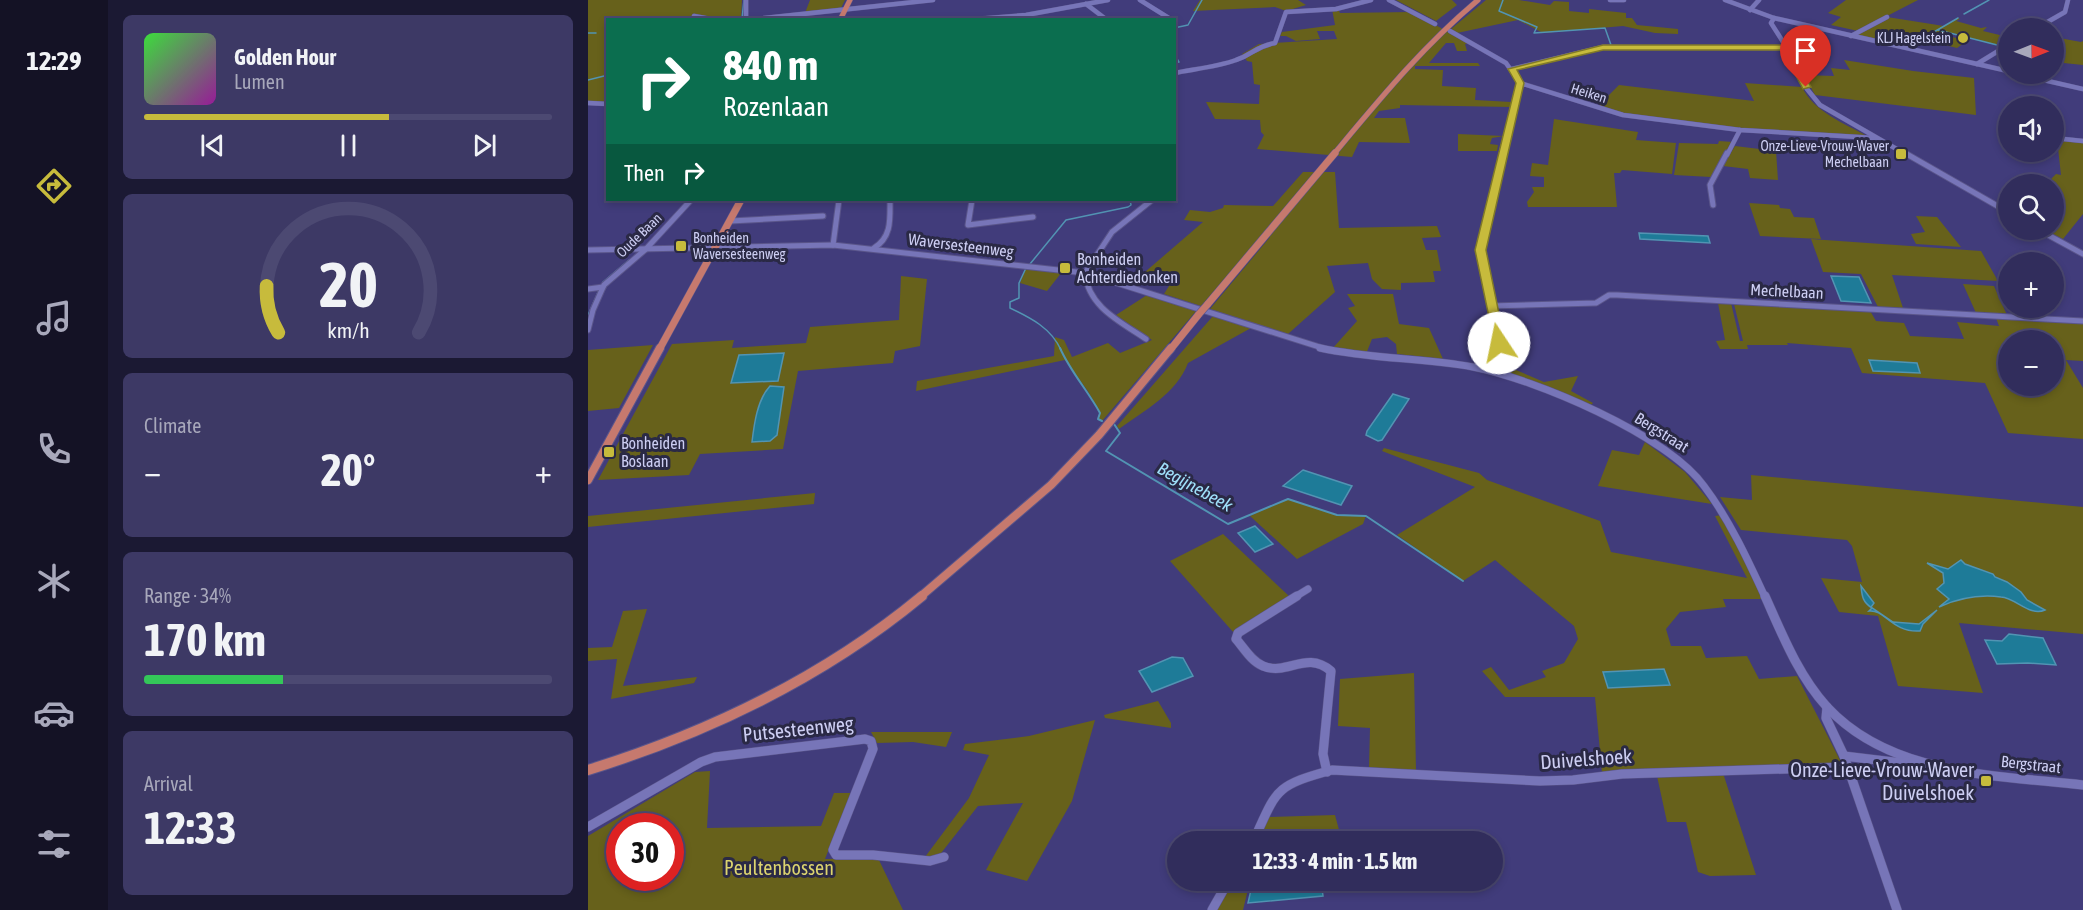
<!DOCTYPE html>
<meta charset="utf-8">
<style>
:root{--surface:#312d5c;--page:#3d3965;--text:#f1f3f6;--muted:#a8a8bb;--line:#4c4972;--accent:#c7bb3c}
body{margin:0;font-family:"Asap Condensed",sans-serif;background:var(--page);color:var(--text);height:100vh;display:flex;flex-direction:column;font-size:22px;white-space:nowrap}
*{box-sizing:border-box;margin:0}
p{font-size:20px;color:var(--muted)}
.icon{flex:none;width:33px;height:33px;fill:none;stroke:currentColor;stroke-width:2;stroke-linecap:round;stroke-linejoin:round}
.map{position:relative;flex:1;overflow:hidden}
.sheet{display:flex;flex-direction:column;gap:15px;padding:15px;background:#1b1933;width:480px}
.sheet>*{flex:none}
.top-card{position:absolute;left:18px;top:18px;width:570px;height:183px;border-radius:0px;box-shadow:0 3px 9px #0003,0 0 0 2px var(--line);background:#0b6e4f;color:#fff;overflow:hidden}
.needle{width:39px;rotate:89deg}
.buttons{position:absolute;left:1410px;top:18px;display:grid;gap:12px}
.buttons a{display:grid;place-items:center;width:66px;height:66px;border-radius:50%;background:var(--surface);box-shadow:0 3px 9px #0003,0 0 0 2px var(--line);font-size:30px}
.speed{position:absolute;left:18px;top:813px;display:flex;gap:12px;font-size:30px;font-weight:700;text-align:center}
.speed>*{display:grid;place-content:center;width:78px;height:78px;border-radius:50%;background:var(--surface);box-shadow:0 3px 9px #0003,0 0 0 2px var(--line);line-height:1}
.speed .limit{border:9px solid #d22;background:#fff;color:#111}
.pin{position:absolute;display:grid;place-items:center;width:51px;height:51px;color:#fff;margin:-62px -26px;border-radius:50% 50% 50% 0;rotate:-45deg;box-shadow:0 0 6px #0007}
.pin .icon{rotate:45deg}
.me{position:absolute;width:66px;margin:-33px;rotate:349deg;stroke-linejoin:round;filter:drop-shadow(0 0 4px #0008)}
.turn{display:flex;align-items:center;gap:21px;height:126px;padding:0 18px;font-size:27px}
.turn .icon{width:78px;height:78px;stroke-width:2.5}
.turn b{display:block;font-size:42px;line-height:51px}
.then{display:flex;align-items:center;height:57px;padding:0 18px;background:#0003;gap:12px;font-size:22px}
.big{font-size:45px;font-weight:700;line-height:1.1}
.sheet .widget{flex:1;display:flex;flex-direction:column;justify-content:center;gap:9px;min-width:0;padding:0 21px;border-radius:9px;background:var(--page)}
.sheet .dial{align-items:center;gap:0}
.dial svg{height:156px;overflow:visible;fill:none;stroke:var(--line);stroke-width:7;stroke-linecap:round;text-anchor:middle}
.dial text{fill:var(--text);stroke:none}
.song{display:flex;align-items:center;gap:18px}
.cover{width:72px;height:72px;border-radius:9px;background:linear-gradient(135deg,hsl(120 70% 55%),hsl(300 70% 35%))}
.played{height:6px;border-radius:3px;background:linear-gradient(90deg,var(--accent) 60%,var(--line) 60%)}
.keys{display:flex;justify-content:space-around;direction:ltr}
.heat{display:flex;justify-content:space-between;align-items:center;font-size:33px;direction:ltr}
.charge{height:9px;border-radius:4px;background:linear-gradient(90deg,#34c759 34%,var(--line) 0)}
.trip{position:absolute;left:579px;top:831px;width:336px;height:60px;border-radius:30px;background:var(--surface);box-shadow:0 3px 9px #0003,0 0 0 2px var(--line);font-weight:700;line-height:60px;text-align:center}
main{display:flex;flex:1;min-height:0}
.tabs{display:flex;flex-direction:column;width:108px;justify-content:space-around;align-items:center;background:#141225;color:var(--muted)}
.tabs .icon{width:42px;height:42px}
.tabs .on{color:var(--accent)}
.tabs b{font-size:27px;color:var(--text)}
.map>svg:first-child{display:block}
</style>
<main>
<nav class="tabs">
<b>12:29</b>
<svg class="icon on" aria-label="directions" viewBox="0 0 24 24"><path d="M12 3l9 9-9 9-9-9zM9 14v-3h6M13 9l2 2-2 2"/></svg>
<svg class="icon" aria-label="music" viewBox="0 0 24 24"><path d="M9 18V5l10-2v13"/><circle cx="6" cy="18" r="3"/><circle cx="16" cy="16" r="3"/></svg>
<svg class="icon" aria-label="phone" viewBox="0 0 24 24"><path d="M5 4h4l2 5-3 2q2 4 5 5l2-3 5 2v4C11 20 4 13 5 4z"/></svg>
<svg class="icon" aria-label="climate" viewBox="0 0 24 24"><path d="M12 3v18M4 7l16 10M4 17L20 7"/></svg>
<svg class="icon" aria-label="car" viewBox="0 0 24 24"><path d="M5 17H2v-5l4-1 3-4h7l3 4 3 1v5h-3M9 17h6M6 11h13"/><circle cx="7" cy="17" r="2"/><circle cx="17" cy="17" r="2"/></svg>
<svg class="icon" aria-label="filters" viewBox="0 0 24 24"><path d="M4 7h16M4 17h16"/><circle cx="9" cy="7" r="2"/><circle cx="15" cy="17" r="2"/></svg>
</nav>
<section class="sheet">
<div class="widget">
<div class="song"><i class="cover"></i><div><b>Golden Hour</b><p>Lumen</p></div></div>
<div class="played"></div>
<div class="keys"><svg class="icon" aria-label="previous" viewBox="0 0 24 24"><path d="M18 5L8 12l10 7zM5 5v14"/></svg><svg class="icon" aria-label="pause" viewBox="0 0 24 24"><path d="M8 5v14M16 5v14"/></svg><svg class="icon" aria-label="next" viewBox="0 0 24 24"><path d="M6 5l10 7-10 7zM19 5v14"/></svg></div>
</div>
<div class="widget dial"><svg viewBox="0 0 100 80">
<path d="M14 69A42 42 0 1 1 86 69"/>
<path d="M14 69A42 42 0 0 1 8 45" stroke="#c7bb3c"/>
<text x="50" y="56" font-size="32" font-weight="700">20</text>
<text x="50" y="72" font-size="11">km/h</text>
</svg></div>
<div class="widget"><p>Climate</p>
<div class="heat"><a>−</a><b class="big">20°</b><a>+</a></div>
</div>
<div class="widget"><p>Range · 34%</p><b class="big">170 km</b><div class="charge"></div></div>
<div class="widget"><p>Arrival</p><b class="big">12:33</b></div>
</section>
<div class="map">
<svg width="1495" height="910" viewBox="0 0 1495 910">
<rect width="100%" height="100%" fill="#413c7b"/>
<g fill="#67611b" fill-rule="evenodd">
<polygon points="0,0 154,0 153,19 20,20 19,103 0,101"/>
<polygon points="222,0 257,0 252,10 217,13"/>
<polygon points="612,0 710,0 718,5 698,11 687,7 605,11"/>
<polygon points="808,0 864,0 869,5 848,21"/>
<polygon points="898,0 931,0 962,5 966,1 981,2 981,11 1001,13 1001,9 1038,13 1038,18 1044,18 1049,25 1090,29 1090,34 1067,33 1035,26 955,33 930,20 869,33 863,29"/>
<polygon points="1258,0 1330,0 1270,31 1243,25 1253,17 1240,13"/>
<polygon points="744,9 750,9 752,13 823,12 881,43 877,44 879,51 869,51 866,43 858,43 841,63 890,63 892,66 827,66 827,69 855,70 854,86 888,88 887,100 923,102 923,107 812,105 812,108 791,111 786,118 817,118 822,143 771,142 764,157 669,149 676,135 673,132 672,120 627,119 618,102 671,104 672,85 666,84 664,62 659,61 654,54 671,44 749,39 746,31 729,31 732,39 708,41 698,36 692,36 694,32 747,25"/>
<polygon points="1299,17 1356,26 1370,18 1372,19 1368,21 1393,28 1399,27 1395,31 1420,37 1420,44 1417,47 1364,33 1361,36 1379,41 1369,48 1304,32 1292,41 1267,35"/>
<polygon points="1466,37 1493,42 1495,41 1495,65 1466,62"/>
<polygon points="1256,60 1325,71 1386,78 1388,115 1227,95 1216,75 1246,76 1243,68 1262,70"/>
<path d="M1157 83 1214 87C1226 112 1256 123 1279 136 1188 131 1097 130 1009 107L1031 85 1166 101Z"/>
<polygon points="966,119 1050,132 1048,140 1088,143 1084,174 1034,170 1032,173 1026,173 1029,207 940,207 939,202 946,192 944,187 956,187 956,177 942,176 944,163 960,165"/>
<polygon points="870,134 916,136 904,138 902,144 910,145 909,151 870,151"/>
<polygon points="1469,139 1495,141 1495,214 1475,239 1457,230 1466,230 1466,184 1458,184 1468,174 1473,175"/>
<polygon points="1131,141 1145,142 1123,177 1086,175 1091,143 1130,144"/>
<polygon points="1147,146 1188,151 1190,180 1162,178 1160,169 1135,166"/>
<polygon points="715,172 747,172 751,228 849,226 853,237 834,238 838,250 849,250 853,271 845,271 847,282 813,283 813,290 794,289 784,279 780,263 739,266 747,292 700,334 622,309 682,237 674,235 613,306 576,294 586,278 557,272 615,222 596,220 602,210 622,212 635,208 636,205 685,206"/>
<polygon points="1161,203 1191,205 1192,208 1202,209 1206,217 1226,218 1233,239 1172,236"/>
<polygon points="1328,216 1349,217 1373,247 1328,244 1323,234 1337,232"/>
<polygon points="1223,239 1393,251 1410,281 1304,275 1315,308 1290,307 1273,274 1235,272"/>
<polygon points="438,268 474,272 459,291 432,283"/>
<polygon points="313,276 339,279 332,346 307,351 305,363 210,371 195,449 112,454 101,475 10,480 84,344 146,340 144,348 218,343 222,327 311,320"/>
<polygon points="1375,284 1406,286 1419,315 1388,313"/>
<polygon points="759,294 805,294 811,324 841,328 855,359 809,354 808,344 799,337 784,339 778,354 744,349 769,321 760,308 767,306"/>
<polygon points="559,295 609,310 514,421 510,419 512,412 499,390 477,360 328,391 329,381 466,356 467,337 476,340 484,357 520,343 532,353 564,340 528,315"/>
<path d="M1130 303H1143L1152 341H1155L1146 304 1281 309 1288 321 1316 323 1322 336 1376 339 1369 322 1411 326 1408 318 1495 323V361L1478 360 1495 388V439L1420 433 1397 383 1274 373 1263 348 1199 343 1200 345H1159L1160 349H1132L1128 341 1137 340ZM1420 340H1466V386H1420Z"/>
<path d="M625 316 663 328 600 363C588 394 557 410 531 429L529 426Z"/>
<polygon points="65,345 31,408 0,411 0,350"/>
<polygon points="928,370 956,382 990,376 983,391 1005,403 1002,406 922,373"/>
<polygon points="1057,442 1097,472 1124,504 1010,486 1024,450 1051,455"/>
<polygon points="796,448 891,473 899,480 1012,521 1023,552 1159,578 1127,516 1135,515 1177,599 1135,599 1138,607 1092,612 1078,629 1083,646 1113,646 1118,658 1159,656 1171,679 1209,676 1253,762 1250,765 1014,773 1007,697 917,697 894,671 903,667 921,690 958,677 954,671 976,663 990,639 986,626 907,560 875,581 809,535 887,487 794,451"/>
<polygon points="1163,475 1495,507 1495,634 1371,623 1395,693 1310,686 1290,616 1251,612 1233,578 1274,582 1264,546 1259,540 1153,530 1132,497 1164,500"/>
<polygon points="227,493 226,504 0,527 0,516"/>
<polygon points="700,499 749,515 778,516 775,524 709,559 662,516"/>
<polygon points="635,534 702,597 646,633 582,561"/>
<polygon points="59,609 35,686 109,677 106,683 23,699 29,659 0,661 0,648 24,647 35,611"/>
<polygon points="826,673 828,770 781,769 782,728 750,726 752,679"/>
<polygon points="570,701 583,723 583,728 517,718 516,715"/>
<polygon points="507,720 484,801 439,881 398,870 435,803 390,806 350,857 337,857 381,798 401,755 375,750 377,744 441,736"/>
<polygon points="283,732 364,732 358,747 325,742 289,743"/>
<path d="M122 771 119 828 233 826 246 793H263L237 859 290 858 315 910H0V836L107 772ZM32 826H82V878H32Z"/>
<polygon points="1135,773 1168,875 1122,876 1110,872 1098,822 1079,822 1069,776"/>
<polygon points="747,815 754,841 669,842 681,817"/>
<polygon points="646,881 662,881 655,910 629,910"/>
</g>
<g fill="#1e7b98" stroke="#5294b3" stroke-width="1.5">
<polygon points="1051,233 1120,236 1122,243 1052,239"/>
<polygon points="1243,276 1271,277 1283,303 1253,301"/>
<polygon points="196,353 190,381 143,383 151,355"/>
<polygon points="1281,360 1329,363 1332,373 1285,371"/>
<path d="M182 386 196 387 189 435 182 441 164 442C166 425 169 400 182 386Z"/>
<polygon points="805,394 821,399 794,440 790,441 778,435 779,431"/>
<polygon points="715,470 764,486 753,505 695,486"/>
<polygon points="667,526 685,544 667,552 650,533"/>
<path d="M1373 560 1377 564 1405 574 1407 577 1419 582 1433 592 1439 600 1457 610C1442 617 1428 598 1413 597 1390 594 1371 598 1351 607L1361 599 1349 589 1356 583 1355 573 1339 563 1360 569Z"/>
<path d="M1273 586 1286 603 1283 607 1305 622 1331 624 1349 610 1335 624 1332 631C1304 633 1297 609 1281 611L1284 608C1274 602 1274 595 1273 586Z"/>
<polygon points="1421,634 1455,638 1468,665 1440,663 1409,664 1397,640 1414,641"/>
<polygon points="584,657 595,658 605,676 564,692 551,671"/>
<polygon points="1076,669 1082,685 1020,688 1015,672"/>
<polygon points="665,881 733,881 735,896 660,903"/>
</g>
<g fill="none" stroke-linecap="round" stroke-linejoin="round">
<g stroke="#5294b3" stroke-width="1.5">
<polyline points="915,0 911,11 949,27 946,33 1017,28 1023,45"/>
<polyline points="1376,14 1401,0"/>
<polyline points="154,19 156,0"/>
<polyline points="586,28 600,25 614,0"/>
<polyline points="1350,30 1417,47"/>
<polyline points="0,33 8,33"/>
<polyline points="1320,47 1370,18"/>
<polyline points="586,53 591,62 586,63"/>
<polyline points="0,80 20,75"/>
<polyline points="442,264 478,220 540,207 543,205 542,200"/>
<path d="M438 268 431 283V298L422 302V308C443 318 463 328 473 350"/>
<polyline points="15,282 41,260"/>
<polyline points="0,315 11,290"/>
</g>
<g stroke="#5294b3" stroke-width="2">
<path d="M472 348C482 371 500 391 512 413L510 419 514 421"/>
<polyline points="526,424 532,433 518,451 640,524 700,499 749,515 778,516 875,581"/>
</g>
<defs>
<g id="minor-far3">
<polyline points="158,0 158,20"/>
<polyline points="552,0 584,20"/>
<polyline points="801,0 847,24"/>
<polyline points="1022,0 1036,0"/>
<polyline points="1137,0 1186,18 1420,71"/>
<polyline points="498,4 519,20"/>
<polyline points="1162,10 1171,0"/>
<polyline points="106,16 128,20"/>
<polyline points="1186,18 1183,23 1197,45"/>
<polyline points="159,20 345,0"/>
<polyline points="375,20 438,15 520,0"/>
<polyline points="1449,28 1477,12 1480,0"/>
<polyline points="862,31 918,63 932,83 1035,115 1152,130 1287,138"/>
<polyline points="1263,36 1299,17"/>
<polyline points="1195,42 1219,89 1232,105 1319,155"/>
<polyline points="1389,64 1420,45"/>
<polyline points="924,69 1015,47 1199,48"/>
<path d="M586 73C606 69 629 67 648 60 666 54 666 47 687 43L698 12 748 9 783 0"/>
<polyline points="1429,74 1495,89"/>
<polyline points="0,103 20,104"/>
<polyline points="1466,138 1495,141"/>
<polyline points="915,155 932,83"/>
<polyline points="1139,155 1152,130"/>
</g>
<g id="minor-far2">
<polyline points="1317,153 1420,212"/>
<polyline points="384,200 380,225 445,217"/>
<polyline points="1125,205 1122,185 1139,153"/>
<polyline points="142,221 235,216"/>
<polyline points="1451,230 1495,254"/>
<polyline points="245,245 251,200"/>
<path d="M286 248C304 237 302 219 302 200"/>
<polyline points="0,250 245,245 497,273 741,350"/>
<polyline points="497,273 524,232 564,200"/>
<path d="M497 273C500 307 533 322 558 339"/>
<polyline points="0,289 15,287"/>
<polyline points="904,306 1008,303 1021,295 1029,295 1495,321"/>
<polyline points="0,330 5,310 16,285 58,249 103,200"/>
<polyline points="913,350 893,250 916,153"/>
</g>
<g id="minor-far1">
<path d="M732 348C782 359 835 358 885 367 947 379 1079 435 1116 486 1141 519 1160 560 1177 597"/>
<polyline points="910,372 915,361 912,348"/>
<polyline points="707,597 720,589"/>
</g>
<g id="minor">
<path d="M709 596 650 633 648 639C656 648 663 661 675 666 700 676 718 650 743 671L735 754 739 772"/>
<path d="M1177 596C1194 634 1210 675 1239 707 1303 776 1408 775 1495 785"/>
<polyline points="1239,707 1238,718 1256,756 1309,910"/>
<polyline points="1256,756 1314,763 1327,761"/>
<polyline points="0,827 113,762 127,757 277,739 283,741 285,749 245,850 248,855 285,855 342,861 356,857"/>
<path d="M665 842C689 790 685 786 744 770L952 781 985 780 1034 774 1259 767"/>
<polyline points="624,910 641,880"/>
</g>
<g id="major-far3">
<polyline points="252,20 262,0"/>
<path d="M745 155C791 100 835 46 890 0"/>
</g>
<g id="major-far2">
<polyline points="619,305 747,153"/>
<polyline points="71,350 153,200"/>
<polyline points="582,350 611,314"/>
</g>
<g id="major-far1">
<polyline points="0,480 72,348"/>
<polyline points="332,597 463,485 511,435 583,348"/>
</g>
<path id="major" d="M0 770C122 732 235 678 334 596"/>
</defs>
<use href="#minor-far3" stroke="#5a558a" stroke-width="5"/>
<use href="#minor-far2" stroke="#5a558a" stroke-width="7"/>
<use href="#minor-far1" stroke="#5a558a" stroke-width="8"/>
<use href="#minor" stroke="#5a558a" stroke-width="10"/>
<use href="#major-far3" stroke="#5a558a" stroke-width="6"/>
<use href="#major-far2" stroke="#5a558a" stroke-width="8"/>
<use href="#major-far1" stroke="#5a558a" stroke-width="10"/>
<use href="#major" stroke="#5a558a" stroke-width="12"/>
<use href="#minor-far3" stroke="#7775b8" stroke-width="4.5"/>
<use href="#minor-far2" stroke="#7775b8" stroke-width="5"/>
<use href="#minor-far1" stroke="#7775b8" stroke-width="7"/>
<use href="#minor" stroke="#7775b8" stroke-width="9"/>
<use href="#major-far3" stroke="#c6796e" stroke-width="5"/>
<use href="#major-far2" stroke="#c6796e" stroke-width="7"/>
<use href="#major-far1" stroke="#c6796e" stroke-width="8"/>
<use href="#major" stroke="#c6796e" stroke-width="10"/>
<defs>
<polyline id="major-bridge" points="611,314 619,305"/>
</defs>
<use href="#major-bridge" stroke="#5a558a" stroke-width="8" stroke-linecap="butt"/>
<use href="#major-bridge" stroke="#c6796e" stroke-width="7"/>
</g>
<polygon fill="#c7bb3c" stroke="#817a27" stroke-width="1.5" points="1015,45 1197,45 1201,48 1223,87 1215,89 1194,50 1015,50 929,70 936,83 898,250 917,343 911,347 907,346 887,250 928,83 920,69"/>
<g fill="#c7bb3c" stroke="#2a2945" stroke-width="2">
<circle cx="1375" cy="38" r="6"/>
<rect x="1307" y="148" width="12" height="12" rx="3"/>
<rect x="87" y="240" width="12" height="12" rx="3"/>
<rect x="471" y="262" width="12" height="12" rx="3"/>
<rect x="15" y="446" width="12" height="12" rx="3"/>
<rect x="1392" y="775" width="12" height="12" rx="3"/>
</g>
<g text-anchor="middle" stroke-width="6" stroke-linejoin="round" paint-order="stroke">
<g font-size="14" fill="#cdcef3" stroke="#2a2945" text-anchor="end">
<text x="1363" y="43">KLJ Hagelstein</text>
<text x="1301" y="151">Onze-Lieve-Vrouw-Waver<tspan x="1301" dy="16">Mechelbaan</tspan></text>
<text x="105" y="243" text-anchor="start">Bonheiden<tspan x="105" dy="16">Waversesteenweg</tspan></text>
</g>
<g font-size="14" fill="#cdcef3" stroke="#2a2945">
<text transform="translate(1001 93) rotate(17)" y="5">Heiken</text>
<text transform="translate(51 235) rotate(-44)" y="5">Oude Baan</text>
</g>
<g font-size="16" fill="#cdcef3" stroke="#2a2945">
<text transform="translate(373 245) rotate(7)" y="6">Waversesteenweg</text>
<text transform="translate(1199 291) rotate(3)" y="6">Mechelbaan</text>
<text transform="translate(1074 432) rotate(32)" y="6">Bergstraat</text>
<text transform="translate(1443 764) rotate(6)" y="6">Bergstraat</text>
</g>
<g font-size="16" fill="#cdcef3" stroke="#2a2945" text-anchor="start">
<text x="489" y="265">Bonheiden<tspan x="489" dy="18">Achterdiedonken</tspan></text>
<text x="33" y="449">Bonheiden<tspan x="33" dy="18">Boslaan</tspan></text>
</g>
<g font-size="18" font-style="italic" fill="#a0e1fb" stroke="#2a2945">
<text transform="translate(607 487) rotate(29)" y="6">Begijnebeek</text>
</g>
<g font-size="20" fill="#cdcef3" stroke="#2a2945">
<text transform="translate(210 729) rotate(-6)" y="7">Putsesteenweg</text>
<text transform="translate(998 759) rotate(-4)" y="7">Duivelshoek</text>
</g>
<g font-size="20" fill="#cdcef3" stroke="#2a2945" text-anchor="end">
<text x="1386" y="777">Onze-Lieve-Vrouw-Waver<tspan x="1386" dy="23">Duivelshoek</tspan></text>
</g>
<g font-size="20" fill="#dcd46f" stroke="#2a2945">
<text x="191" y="875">Peultenbossen</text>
</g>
</g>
</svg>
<div class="buttons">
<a><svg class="needle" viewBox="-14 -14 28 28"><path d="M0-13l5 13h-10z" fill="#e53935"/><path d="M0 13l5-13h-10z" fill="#a8a8bb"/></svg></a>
<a><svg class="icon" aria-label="sound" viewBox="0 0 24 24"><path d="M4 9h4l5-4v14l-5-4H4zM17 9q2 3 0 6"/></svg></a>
<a><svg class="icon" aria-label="search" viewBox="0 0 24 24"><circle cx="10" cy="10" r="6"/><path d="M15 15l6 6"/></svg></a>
<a>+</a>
<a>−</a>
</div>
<div class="speed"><div class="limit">30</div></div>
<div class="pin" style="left:1218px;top:87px;background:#d93025"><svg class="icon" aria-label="arrive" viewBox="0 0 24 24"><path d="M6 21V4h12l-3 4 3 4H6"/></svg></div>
<svg class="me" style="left:911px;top:343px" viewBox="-20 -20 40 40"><circle r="19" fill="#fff"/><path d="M0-13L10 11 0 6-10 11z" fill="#c7bb3c"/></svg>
<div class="trip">12:33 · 4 min · 1.5 km</div>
<div class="top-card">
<div class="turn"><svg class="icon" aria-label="right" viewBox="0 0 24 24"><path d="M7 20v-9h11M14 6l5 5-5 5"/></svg><div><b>840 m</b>Rozenlaan</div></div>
<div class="then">Then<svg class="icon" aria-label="right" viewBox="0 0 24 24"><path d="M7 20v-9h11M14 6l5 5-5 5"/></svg></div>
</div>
</div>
</main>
